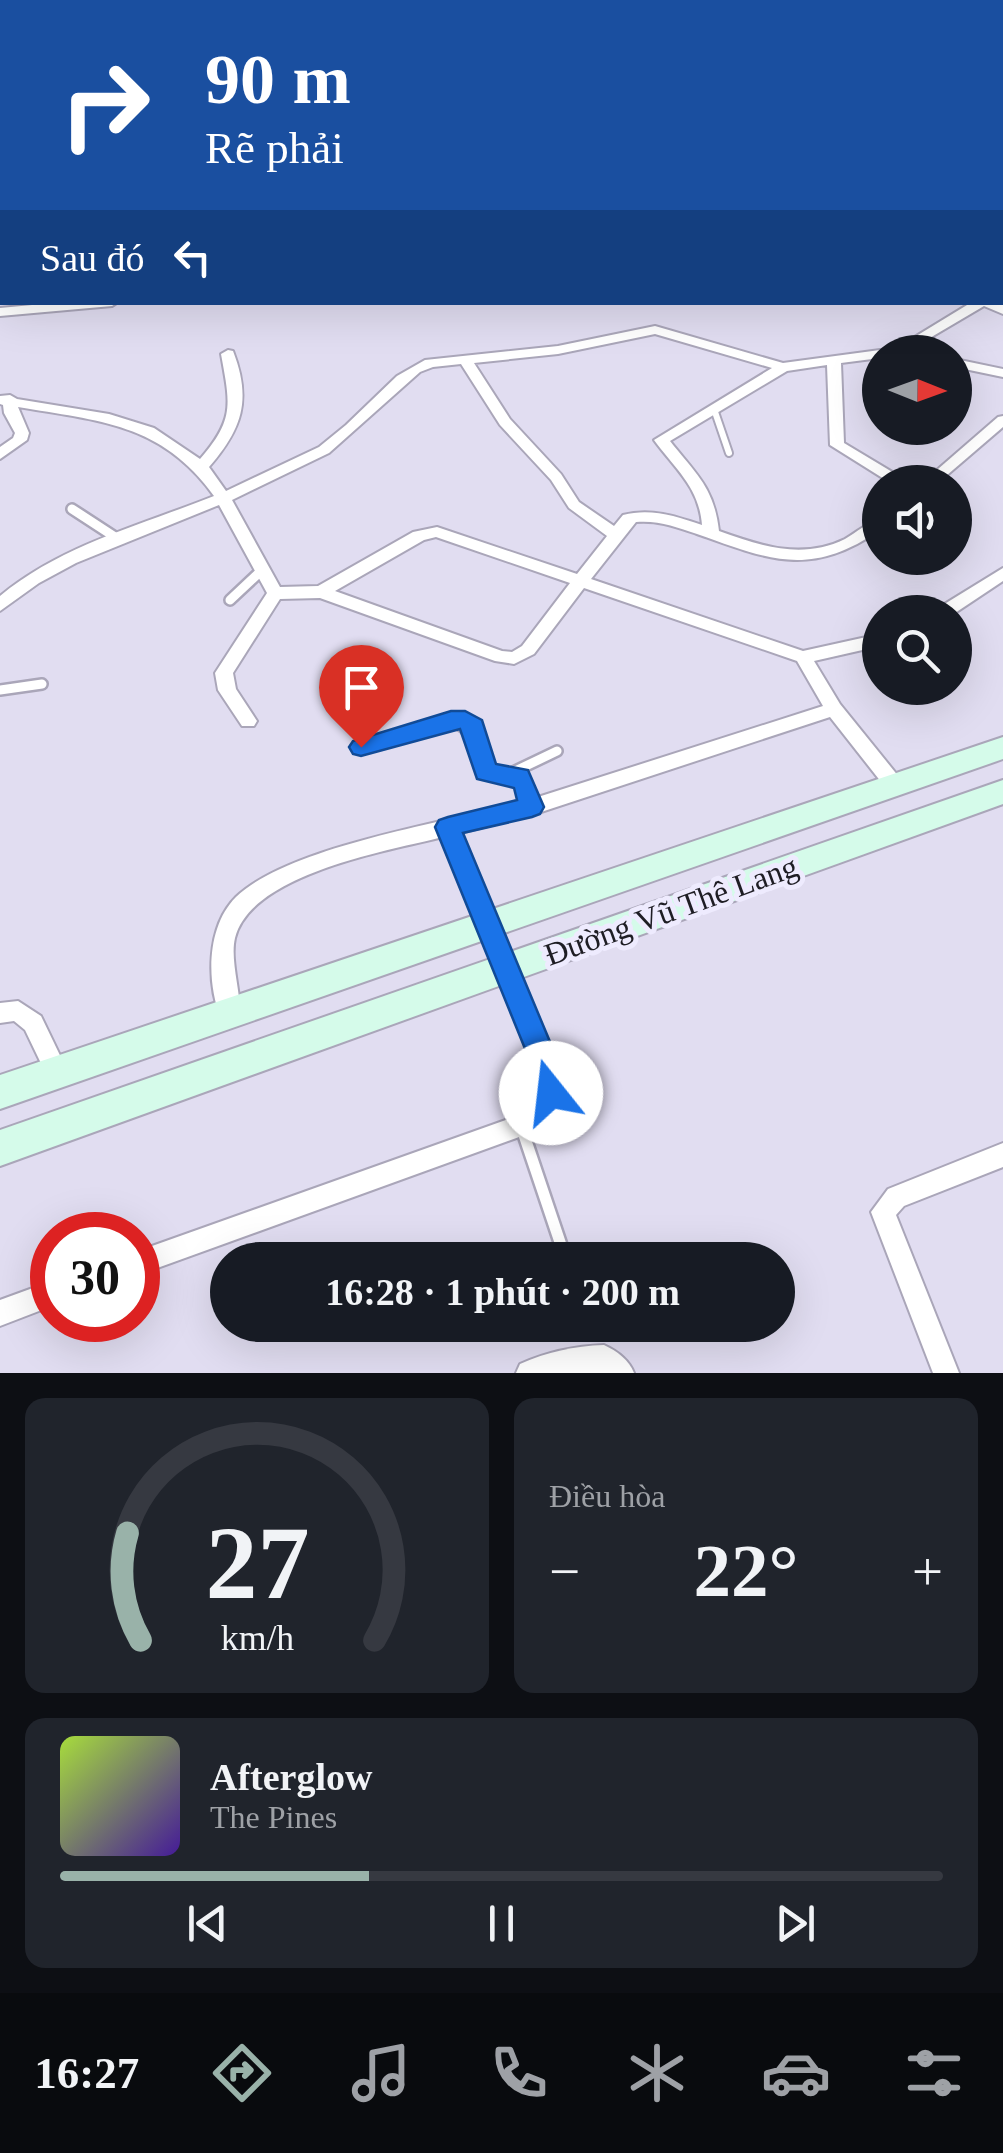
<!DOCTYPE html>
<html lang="vi">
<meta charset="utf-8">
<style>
:root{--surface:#171b24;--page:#20242c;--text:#f1f3f6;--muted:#9ea1a6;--line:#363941;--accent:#99b2a9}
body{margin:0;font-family:Georgia,serif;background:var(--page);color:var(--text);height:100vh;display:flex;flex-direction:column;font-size:38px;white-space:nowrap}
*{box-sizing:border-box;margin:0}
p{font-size:32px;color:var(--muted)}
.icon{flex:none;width:55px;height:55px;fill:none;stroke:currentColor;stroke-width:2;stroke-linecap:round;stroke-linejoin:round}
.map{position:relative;height:1373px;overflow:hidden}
.drawer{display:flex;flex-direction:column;gap:25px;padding:25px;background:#0d0f14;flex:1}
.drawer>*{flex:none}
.top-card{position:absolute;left:0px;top:0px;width:1005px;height:305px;box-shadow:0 10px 40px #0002;background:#1a4fa0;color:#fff;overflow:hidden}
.needle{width:65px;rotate:91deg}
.fabs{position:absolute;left:862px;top:335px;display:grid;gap:20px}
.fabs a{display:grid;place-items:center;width:110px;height:110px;border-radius:50%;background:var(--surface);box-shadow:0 10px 40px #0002;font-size:50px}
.speed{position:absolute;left:30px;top:1212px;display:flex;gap:20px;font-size:50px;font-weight:700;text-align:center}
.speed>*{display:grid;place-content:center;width:130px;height:130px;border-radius:50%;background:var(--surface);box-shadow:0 10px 40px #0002;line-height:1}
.speed .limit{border:15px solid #d22;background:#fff;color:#111}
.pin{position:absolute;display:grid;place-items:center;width:85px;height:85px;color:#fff;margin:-102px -42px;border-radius:50% 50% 50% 0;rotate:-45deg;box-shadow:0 0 10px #0007}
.pin .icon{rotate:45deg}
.me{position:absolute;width:110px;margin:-55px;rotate:344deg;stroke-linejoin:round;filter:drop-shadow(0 0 8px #0008)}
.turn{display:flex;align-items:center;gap:35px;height:210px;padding:0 40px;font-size:45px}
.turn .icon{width:130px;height:130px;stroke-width:2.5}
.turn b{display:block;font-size:70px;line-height:85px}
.then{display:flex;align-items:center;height:95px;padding:0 40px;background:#0003;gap:20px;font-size:38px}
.big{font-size:75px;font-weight:700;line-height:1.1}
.drawer .tile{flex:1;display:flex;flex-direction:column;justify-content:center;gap:15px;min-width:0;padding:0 35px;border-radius:20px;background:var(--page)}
.drawer .dial{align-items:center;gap:0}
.dial svg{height:260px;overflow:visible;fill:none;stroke:var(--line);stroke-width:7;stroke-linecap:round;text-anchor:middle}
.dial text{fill:var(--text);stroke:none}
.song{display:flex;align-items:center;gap:30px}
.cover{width:120px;height:120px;border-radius:15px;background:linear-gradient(135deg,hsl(80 70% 55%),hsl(260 70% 35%))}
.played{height:10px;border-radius:5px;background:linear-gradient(90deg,var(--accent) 35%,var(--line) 35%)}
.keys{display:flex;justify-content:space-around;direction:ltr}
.heat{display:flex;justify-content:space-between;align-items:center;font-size:55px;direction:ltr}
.drawer .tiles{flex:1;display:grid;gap:25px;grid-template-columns:1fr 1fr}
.tile:last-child{grid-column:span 2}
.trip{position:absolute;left:210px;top:1242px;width:585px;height:100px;border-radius:50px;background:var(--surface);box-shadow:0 10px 40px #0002;font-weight:700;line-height:100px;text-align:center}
.tabs{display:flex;height:160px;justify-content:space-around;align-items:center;background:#090b0e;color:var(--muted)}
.tabs .icon{width:70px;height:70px}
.tabs .selected{color:var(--accent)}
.tabs b{font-size:45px;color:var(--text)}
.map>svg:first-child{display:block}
</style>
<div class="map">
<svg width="1003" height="1373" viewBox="0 0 1003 1373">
<rect width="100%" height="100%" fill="#e1ddf1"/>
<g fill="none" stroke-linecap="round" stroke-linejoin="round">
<defs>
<polyline id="lane-far3" points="105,0 111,2"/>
<polyline id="lane-far2" points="714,409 729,453"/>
<g id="lane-far1">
<polyline points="72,509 118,539"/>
<polyline points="230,600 262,570"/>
<polyline points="0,690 42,684"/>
<polyline points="509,774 557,751"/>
</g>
<polyline id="lane" points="521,1126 566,1260"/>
<g id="street">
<polygon points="580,0 591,0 592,2 582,2"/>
<polygon points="725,0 737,0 738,2 727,2"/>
<rect x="765" y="0" width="8" height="2"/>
<rect x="0" y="4" width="2" height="6"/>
<rect x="1002" y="26" width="1" height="7"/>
<rect x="1002" y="110" width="1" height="6"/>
<rect x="1002" y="158" width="1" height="7"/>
<rect x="1002" y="240" width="1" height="8"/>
<polygon points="2,255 2,264 0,265 0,256"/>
<polygon points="1002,283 1003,283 1002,292"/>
<polygon points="64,302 118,302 112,306 0,316 0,308"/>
<polygon points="972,302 997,302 1003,305 1003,314 984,306 906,352 890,352"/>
<path d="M655 326 783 363 880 350 886 352H880V358L841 363 844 443 904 479 906 482H889L830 445 827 365 787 371 670 441C696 474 714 487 719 531 761 546 802 560 845 539 857 532 867 523 880 518V530C810 578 770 560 697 534 676 527 658 520 636 522L591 579 803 651 880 634V646L814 661 840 704 903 782 905 787 903 792 896 794 889 792 830 717 532 815 460 833 555 1061 562 1093 544 1128 138 1275V1251L528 1112 539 1092 533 1061 443 837C387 851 251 874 235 938 229 963 245 1004 238 1021L230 1024 222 1021C206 984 206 927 236 897 289 846 448 822 521 802L513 783 479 777C471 760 472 731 451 727L361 754 355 752 352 747 355 742 451 713C486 718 483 738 492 766L527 772 538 797 823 706 797 661 584 588 534 654 514 664 495 661 320 598 280 599 233 673 236 689 257 721 254 726H242L218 690 215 673 267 593 219 505 76 563 39 583 0 611V596C61 545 142 525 214 496 162 423 99 421 18 407L29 433 27 440 0 459V447L13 438 15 433 4 413 3 405 0 404V396L10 395 17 399 109 414 154 428 200 459C235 419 230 404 221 354L228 350 233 351C252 400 242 429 209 467L226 491 319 447 346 425 397 376 425 360 558 346ZM655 334 772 368 654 440C676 470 699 487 702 525 675 516 651 508 623 515L614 526 579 502 561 474 510 419 474 363 558 354ZM461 364 500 425 551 480 569 508 607 536 577 574 437 527 413 532 318 586 280 587 232 500 329 453 420 372 433 367ZM436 537 570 583 522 646 512 652 502 651 335 591 424 540Z"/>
<polygon points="955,359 1003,369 1003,377 955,367"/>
<polygon points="1003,416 1003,427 939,482 923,482 998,417"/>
<polygon points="1003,568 1003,581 955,613 936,612 938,608"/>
<polygon points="18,1001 41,1016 68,1072 65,1080 57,1083 49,1080 25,1030 14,1021 0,1023 0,1003"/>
<polygon points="1003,1143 1003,1167 904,1206 896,1215 959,1373 933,1373 871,1212 888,1189"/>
<polygon points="52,1281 52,1306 0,1326 0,1300"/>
<path d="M604 1345C617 1351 629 1360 634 1373H516L520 1364C547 1352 574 1346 604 1345Z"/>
</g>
<g id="secondary">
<polygon points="0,71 2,72 2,81 0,81"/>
<polygon points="1003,737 1003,759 0,1109 0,1075"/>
<polygon points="1003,780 1003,804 0,1166 0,1130"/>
</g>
<polygon id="primary" points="2,156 2,168 0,169 0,157"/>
</defs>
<use href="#lane-far3" stroke="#aaa6b9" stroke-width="8"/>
<use href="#lane-far2" stroke="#aaa6b9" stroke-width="10"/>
<use href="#lane-far1" stroke="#aaa6b9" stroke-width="14"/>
<use href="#lane" stroke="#aaa6b9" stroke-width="16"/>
<use href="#street" stroke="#aaa6b9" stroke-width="4"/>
<use href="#secondary" stroke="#aaa6b9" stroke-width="4"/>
<use href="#primary" stroke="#fff" stroke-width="5"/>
<use href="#lane-far3" stroke="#fff" stroke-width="5"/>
<use href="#lane-far2" stroke="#fff" stroke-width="6"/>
<use href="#lane-far1" stroke="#fff" stroke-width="9"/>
<use href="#lane" stroke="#fff" stroke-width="11"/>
<use href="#street" fill="#fff" fill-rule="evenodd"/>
<use href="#secondary" fill="#d5fbea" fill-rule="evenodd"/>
<use href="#primary" fill="#acf7d4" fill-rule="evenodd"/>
</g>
<polygon fill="#1a73e8" stroke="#114b97" stroke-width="2.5" points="451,711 465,711 482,720 496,764 528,770 544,807 540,814 532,817 463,833 558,1061 566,1093 562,1103 551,1107 541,1103 530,1061 435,827 439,820 448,817 517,800 514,788 477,779 460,729 361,756 353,754 349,747 353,741"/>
<g text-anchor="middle" stroke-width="10" stroke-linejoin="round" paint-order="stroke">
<g font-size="32" fill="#1e1d24" stroke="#eeebfe">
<text transform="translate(671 910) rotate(-20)" y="11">Đường Vũ Thê Lang</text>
</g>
</g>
</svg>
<div class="fabs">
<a><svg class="needle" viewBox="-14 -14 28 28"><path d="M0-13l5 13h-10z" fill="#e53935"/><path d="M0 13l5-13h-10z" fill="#9ea1a6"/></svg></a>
<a><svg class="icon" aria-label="sound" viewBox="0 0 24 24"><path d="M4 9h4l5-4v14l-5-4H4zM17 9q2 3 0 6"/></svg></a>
<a><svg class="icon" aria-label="search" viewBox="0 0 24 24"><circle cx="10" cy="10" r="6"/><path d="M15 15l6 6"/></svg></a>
</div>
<div class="speed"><div class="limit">30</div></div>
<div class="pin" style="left:361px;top:747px;background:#d93025"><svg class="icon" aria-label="arrive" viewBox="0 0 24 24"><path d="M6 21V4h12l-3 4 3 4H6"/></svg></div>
<svg class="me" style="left:551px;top:1093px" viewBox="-20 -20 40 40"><circle r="19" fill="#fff"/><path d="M0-13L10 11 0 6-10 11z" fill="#1a73e8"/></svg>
<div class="trip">16:28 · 1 phút · 200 m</div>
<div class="top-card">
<div class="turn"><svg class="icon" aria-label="right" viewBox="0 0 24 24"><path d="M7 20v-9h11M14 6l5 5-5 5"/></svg><div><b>90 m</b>Rẽ phải</div></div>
<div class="then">Sau đó<svg class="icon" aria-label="left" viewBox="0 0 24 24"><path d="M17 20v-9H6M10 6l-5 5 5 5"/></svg></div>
</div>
</div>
<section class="drawer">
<div class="tiles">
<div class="tile dial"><svg viewBox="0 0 100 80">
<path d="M14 69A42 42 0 1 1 86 69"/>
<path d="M14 69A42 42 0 0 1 10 36" stroke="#99b2a9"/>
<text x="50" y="56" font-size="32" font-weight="700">27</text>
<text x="50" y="72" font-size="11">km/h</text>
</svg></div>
<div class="tile"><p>Điều hòa</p>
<div class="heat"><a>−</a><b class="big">22°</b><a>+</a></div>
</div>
<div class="tile">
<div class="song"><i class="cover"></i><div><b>Afterglow</b><p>The Pines</p></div></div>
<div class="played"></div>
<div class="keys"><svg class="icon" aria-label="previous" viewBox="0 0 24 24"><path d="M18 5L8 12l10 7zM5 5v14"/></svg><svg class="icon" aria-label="pause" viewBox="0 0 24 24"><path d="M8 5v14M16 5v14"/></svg><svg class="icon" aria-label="next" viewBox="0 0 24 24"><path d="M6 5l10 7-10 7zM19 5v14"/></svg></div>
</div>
</div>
</section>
<nav class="tabs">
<b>16:27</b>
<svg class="icon selected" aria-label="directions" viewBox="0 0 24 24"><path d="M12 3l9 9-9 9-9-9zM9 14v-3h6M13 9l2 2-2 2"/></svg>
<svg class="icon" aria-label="music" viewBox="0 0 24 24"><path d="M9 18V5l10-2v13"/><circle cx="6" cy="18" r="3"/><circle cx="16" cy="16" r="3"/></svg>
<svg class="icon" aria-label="phone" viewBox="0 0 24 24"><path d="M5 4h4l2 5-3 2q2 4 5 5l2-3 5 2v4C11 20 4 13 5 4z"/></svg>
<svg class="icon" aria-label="climate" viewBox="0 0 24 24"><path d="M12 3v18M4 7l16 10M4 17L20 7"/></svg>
<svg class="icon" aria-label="car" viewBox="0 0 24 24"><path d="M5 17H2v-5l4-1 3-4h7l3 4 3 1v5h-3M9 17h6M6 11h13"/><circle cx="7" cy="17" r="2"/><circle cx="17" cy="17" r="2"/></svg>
<svg class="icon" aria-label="filters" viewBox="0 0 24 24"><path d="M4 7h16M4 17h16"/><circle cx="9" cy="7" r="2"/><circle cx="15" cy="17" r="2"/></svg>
</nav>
